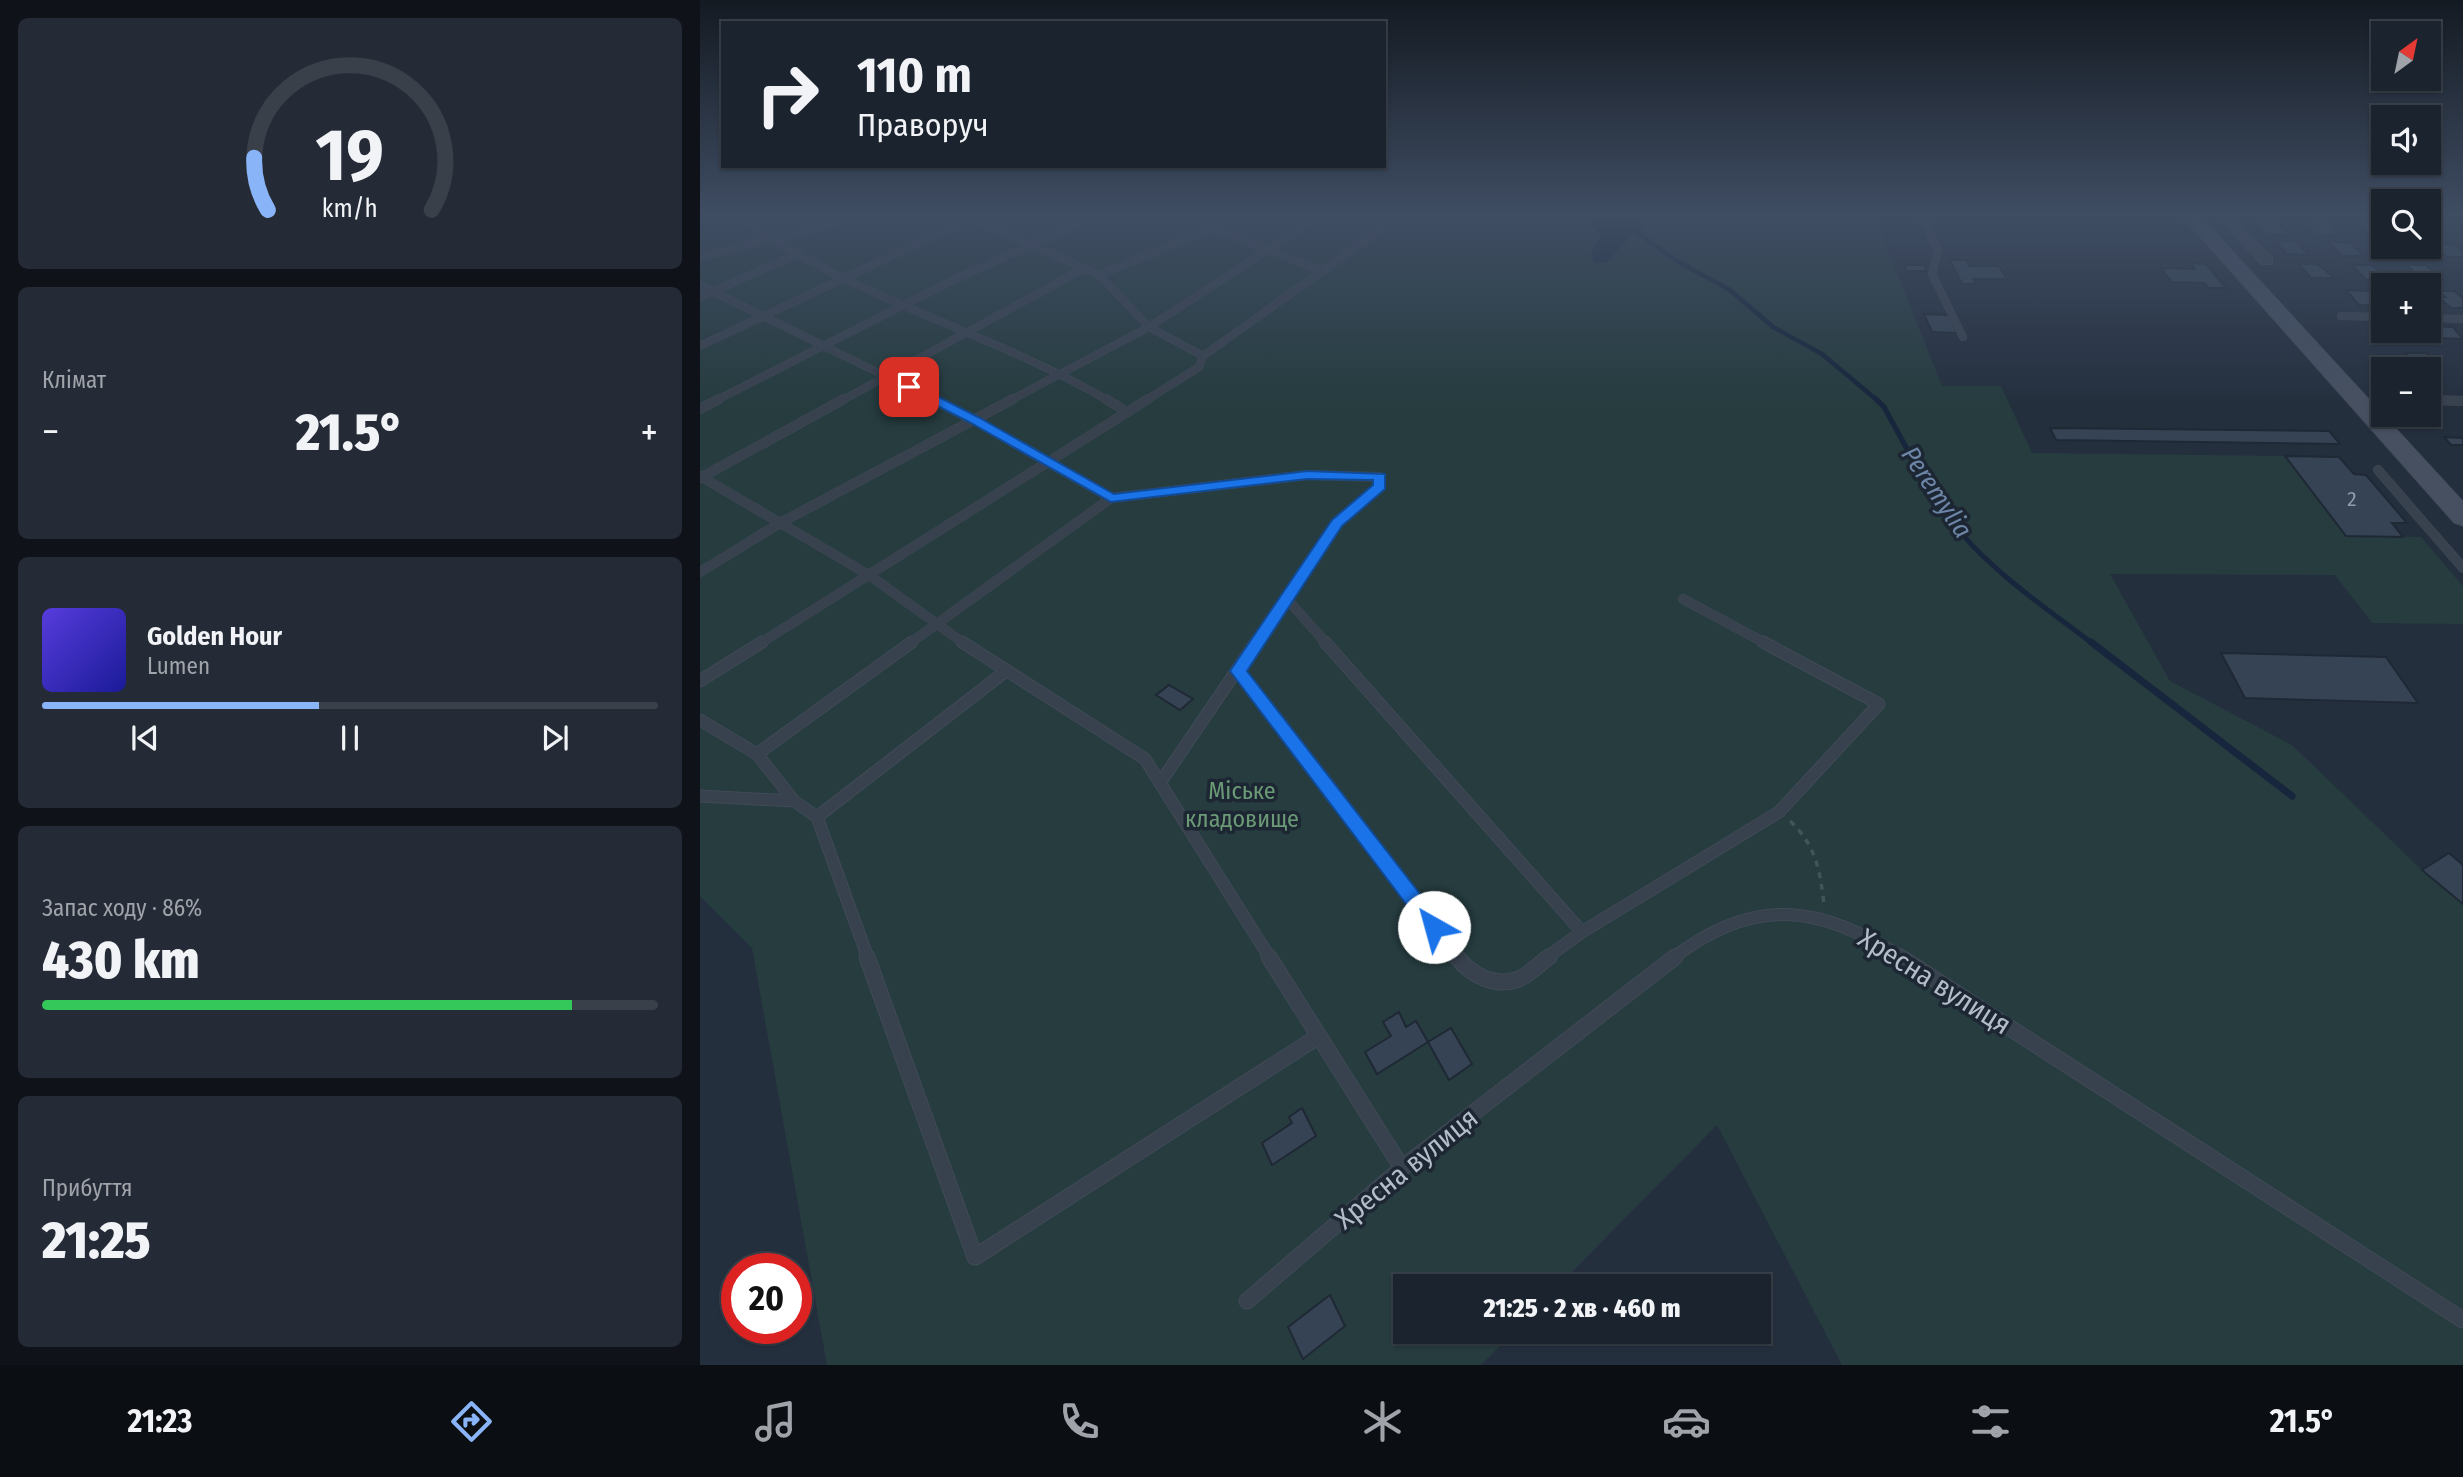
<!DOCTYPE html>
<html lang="uk">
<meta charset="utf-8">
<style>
:root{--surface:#1b232e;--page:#242b36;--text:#f1f3f6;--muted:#a0a4aa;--line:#39404a;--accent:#8ab4f8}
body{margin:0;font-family:"Fira Sans Condensed",sans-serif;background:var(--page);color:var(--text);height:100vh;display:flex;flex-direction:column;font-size:26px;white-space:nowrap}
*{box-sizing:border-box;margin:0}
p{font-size:23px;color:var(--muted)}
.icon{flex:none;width:38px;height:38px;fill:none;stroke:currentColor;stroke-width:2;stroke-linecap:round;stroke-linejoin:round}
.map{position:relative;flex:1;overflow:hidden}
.sheet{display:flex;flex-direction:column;gap:18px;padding:18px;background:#0f1319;width:700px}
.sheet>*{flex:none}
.top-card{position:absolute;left:21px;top:21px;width:665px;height:147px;border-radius:0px;box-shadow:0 2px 5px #0004,0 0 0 2px var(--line);background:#1b232e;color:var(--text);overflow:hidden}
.needle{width:46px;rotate:33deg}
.fabs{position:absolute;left:1671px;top:21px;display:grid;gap:14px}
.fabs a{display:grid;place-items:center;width:70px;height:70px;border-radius:0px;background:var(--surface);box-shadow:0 2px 5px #0004,0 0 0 2px var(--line);font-size:35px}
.speed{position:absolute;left:21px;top:1253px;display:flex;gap:14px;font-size:35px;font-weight:700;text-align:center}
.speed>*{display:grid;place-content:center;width:91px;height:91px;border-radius:50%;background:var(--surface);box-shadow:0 2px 5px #0004,0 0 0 2px var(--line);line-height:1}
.speed .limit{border:10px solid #d22;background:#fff;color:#111}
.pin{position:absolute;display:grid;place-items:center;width:60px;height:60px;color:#fff;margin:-30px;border-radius:14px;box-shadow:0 4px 10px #0006}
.me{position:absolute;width:77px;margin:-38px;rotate:322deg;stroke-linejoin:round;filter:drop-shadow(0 0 5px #0008)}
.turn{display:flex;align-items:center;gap:24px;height:147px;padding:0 21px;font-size:32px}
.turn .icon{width:91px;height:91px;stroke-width:2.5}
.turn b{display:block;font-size:49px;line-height:60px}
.big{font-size:52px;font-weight:800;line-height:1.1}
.sheet .card{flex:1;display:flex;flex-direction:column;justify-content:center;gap:10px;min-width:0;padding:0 24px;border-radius:10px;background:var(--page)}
.sheet .dial{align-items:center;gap:0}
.dial svg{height:182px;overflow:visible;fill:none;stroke:var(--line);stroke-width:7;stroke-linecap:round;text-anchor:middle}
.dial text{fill:var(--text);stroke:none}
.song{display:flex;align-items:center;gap:21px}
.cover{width:84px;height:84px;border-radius:10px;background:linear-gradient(135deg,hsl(250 70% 55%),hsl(240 70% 35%))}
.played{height:7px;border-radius:4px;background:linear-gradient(90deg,var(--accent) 45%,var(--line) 45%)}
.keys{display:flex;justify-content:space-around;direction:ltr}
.heat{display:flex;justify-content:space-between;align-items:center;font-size:38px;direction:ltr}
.charge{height:10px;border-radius:5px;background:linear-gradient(90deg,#34c759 86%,var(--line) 0)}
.trip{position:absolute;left:693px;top:1274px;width:378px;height:70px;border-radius:0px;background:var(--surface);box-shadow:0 2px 5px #0004,0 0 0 2px var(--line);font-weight:800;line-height:70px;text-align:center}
.dock{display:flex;height:112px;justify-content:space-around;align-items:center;background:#0b0e12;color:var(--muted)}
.dock .icon{width:49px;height:49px}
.dock .on{color:var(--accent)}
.dock b{font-size:32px;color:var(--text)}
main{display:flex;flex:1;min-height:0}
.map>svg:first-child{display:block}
</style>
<main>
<section class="sheet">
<div class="card dial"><svg viewBox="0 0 100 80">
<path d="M14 69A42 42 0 1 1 86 69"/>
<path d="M14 69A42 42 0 0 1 8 46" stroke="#8ab4f8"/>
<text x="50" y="56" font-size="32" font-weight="700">19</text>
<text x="50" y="72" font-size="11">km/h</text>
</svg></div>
<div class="card"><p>Клімат</p>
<div class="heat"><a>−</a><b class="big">21.5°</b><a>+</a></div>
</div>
<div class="card">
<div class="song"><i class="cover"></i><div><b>Golden Hour</b><p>Lumen</p></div></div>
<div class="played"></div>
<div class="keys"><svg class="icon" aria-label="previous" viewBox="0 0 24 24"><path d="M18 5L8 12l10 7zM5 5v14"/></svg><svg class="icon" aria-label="pause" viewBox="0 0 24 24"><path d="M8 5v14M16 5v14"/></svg><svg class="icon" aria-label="next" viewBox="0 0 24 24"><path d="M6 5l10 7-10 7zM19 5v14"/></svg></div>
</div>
<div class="card"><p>Запас ходу · 86%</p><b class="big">430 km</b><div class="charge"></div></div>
<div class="card"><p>Прибуття</p><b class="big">21:25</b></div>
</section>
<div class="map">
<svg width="1763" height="1365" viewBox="0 0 1763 1365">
<rect width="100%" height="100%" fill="#242f3e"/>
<path fill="#263c3f" d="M0 213H916L895 215 892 226 901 236 891 254 894 262 899 264C920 263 923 235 943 229L939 221 945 217 944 213H1173L1242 386H1301L1332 453 1585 456 1646 535 1721 537 1763 586V624L1672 623 1635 575 1410 574 1470 681 1592 745 1722 870 1763 904V1365H1142L1017 1125 858 1286H705V1332H814L781 1365H127L52 948 0 896Z"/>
<polygon fill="#17263c" points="944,213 946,215 939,221 945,227 931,234 907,262 894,262 891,254 901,236 888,221 889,219 900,214"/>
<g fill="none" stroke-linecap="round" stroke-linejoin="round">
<polyline stroke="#17263c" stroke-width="4.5" points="927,213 926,225 977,261 1030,290 1073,327 1122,354 1178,401"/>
<path stroke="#17263c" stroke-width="5" d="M1176 399 1184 407C1208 450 1230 496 1262 534 1297 575 1350 611 1393 644"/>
<polyline stroke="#17263c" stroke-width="7" points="1391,642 1592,796"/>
</g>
<g fill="#364354" stroke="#1f2835" stroke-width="2">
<polygon points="1553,220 1575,220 1590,235 1567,235"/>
<polygon points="1603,222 1625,222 1641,236 1619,236"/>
<polygon points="1654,222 1678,223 1684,227 1684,236 1670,236"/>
<polygon points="1574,240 1596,241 1609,255 1587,254"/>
<polygon points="1628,242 1650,242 1664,256 1642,256"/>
<polygon points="1732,244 1754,244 1763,252 1763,257 1747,257"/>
<polygon points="1684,247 1706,247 1717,256 1694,256"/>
<polygon points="1250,260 1266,260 1269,266 1299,266 1307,279 1273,279 1275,284 1262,284"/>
<polygon points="1490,263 1506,264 1526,288 1509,288 1504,283 1472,282 1461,268 1495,269"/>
<polygon points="1599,264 1617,264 1635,278 1611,278"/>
<polygon points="1204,265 1224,265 1227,271 1207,271"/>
<polygon points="1652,265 1671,265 1691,280 1666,280"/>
<polygon points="1707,265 1725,265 1745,281 1721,280"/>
<polygon points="1646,290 1669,291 1683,306 1659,305"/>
<polygon points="1738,291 1754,291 1763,298 1763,308 1751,308 1738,297 1745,297"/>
<polygon points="1224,314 1249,315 1257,333 1232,332"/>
<polygon points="1729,326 1753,327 1763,339 1741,338"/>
<polygon points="1695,331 1719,331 1727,339 1703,338"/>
<polygon points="1705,353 1726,353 1737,364 1716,363"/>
<polygon points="1350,428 1629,431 1640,444 1356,440"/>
<polygon points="1744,437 1763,438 1763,445 1751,445"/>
<polygon points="1585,456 1639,457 1654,474 1666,475 1707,523 1692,523 1703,537 1646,536"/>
<polygon points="1521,653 1686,657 1718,703 1545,698"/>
<polygon points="469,685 493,699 480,710 456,695"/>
<polygon points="1749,853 1763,865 1763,904 1722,870"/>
<polygon points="699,1012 706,1027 716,1021 728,1042 677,1074 665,1052 691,1036 683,1022"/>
<polygon points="751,1028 772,1064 749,1080 728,1042"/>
<polygon points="602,1108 616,1136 572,1165 562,1143 592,1123 589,1117"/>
<polygon points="630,1295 645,1326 603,1359 588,1327"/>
</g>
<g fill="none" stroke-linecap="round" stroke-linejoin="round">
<defs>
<g id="lane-far3">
<path d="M33 213C68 236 105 259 143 278 231 321 324 351 409 401"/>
<polyline points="261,213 399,275 449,327 503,356 499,367 445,401"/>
<polyline points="485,213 513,228 622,271"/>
<polyline points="1220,213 1238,251 1232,274 1263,337"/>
<polyline points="0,257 175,213"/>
<polyline points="399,275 513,228 540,213"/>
<polyline points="0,285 236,401"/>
<polyline points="0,297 100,253"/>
<polyline points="1641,316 1684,317"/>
<polyline points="1729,318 1763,319"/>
<polyline points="0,346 274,217"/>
<polyline points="503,356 670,237 699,213"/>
<polyline points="1732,400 1763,401"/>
<polyline points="15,401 249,282 402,213"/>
<polyline points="141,401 383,269"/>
<polyline points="309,401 449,327 624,213"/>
</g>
<g id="lane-far2">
<polyline points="406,399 427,412"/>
<polyline points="1732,400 1763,401"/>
<polyline points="0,409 19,399"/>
<polyline points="1678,470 1763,568"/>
<polyline points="0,476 169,575 265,644"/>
<polyline points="0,478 144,399"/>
<polyline points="411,498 607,475 680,477 680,486 637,523 555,644"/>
<polyline points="0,572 82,522 313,399"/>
<polyline points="586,598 627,644"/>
<polyline points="983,599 1067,644"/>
<polyline points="59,644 448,399"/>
<polyline points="209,644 411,498 274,420 232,399"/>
</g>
<g id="lane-far1">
<polyline points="262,642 445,759 570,958"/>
<polyline points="625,642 882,932"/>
<polyline points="538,672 758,958"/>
<polyline points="0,681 62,642"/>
<polyline points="0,720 57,754 94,801 117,817 168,958"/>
<polyline points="57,754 212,642"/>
<polyline points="460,783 556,642"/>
<polyline points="0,796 94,801"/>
<polyline points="117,817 306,671"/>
<polyline points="846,958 882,932 1079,812 1179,704 1063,642"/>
<path d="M973 958C1055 895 1120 905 1203 958"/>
</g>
<g id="lane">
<polyline points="167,957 275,1257 619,1036"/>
<polyline points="569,957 702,1168"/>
<path d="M757 957C770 974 793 987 816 980 827 977 840 963 849 957"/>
<polyline points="1200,957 1763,1320"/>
<polyline points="547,1301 702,1168 975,957"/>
</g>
<g id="street">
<polygon points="1514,213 1527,213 1572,258 1572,264 1562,264"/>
<polygon points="1755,213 1763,213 1763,219"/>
</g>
<polygon id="secondary" points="1479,213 1498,213 1763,501 1763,526 1754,523"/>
</defs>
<use href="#lane-far3" stroke="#414a57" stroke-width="8"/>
<use href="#lane-far2" stroke="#414a57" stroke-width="10"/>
<use href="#lane-far1" stroke="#414a57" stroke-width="13"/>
<use href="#lane" stroke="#414a57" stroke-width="17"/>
<use href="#street" stroke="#414a57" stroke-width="2"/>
<use href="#secondary" stroke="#414a57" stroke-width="1"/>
<path stroke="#3f5557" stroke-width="3.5" stroke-dasharray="6 6" stroke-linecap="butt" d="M1090 821C1116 845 1120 871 1124 904"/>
<use href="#lane-far3" stroke="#38414e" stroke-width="7"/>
<use href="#lane-far2" stroke="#38414e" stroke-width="9"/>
<use href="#lane-far1" stroke="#38414e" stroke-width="11"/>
<use href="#lane" stroke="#38414e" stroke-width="15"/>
<use href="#street" fill="#38414e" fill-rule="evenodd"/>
<use href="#secondary" fill="#465061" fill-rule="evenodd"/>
</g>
<linearGradient id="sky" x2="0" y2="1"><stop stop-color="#141a22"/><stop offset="0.53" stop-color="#3f4d63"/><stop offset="1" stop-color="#3f4d63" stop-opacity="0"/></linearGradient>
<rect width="1763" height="404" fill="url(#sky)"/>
<polygon fill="#1a73e8" stroke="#114b97" stroke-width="2" points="204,384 213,384 278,417 414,494 607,471 685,474 685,489 642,526 547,671 741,921 744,927 741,933 734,936 728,933 530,671 632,520 673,485 673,480 607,479 411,502 269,422 204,389"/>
<g text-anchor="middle" stroke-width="7" stroke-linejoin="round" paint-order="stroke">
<g font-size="21" fill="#929caa">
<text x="1652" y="506">2</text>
</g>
<g font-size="24" fill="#6b9a76" stroke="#1d2633">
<text x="542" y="799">Міське<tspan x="542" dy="28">кладовище</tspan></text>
</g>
<g font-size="26" font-style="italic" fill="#6d86a8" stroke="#1d2633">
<text transform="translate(1237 492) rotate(56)" y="9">Peremylia</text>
</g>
<g font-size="28" fill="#b4bcc9" stroke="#1d2633">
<text transform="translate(1235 981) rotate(32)" y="10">Хресна вулиця</text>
<text transform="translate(706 1168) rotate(-39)" y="10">Хресна вулиця</text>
</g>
</g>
</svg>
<div class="fabs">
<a><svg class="needle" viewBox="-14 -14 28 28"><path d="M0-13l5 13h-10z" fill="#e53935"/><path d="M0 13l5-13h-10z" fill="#a0a4aa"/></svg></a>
<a><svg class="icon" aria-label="sound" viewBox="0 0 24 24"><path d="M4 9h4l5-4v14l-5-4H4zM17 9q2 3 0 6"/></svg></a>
<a><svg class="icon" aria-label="search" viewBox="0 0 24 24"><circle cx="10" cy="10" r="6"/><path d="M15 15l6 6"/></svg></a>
<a>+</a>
<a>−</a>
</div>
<div class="speed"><div class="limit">20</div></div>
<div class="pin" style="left:209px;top:387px;background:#d93025"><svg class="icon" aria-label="arrive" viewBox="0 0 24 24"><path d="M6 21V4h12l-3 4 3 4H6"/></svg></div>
<svg class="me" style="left:734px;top:927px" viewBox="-20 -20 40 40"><circle r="19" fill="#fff"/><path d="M0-13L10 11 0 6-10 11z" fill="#1a73e8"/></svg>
<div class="trip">21:25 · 2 хв · 460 m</div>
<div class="top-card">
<div class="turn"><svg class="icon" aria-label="right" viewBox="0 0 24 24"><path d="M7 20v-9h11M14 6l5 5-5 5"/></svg><div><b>110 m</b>Праворуч</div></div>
</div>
</div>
</main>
<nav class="dock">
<b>21:23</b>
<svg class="icon on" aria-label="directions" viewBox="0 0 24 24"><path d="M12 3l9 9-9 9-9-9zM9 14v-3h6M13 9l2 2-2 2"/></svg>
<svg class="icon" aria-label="music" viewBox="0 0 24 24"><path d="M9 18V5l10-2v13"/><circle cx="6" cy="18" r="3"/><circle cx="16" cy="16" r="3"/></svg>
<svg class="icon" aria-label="phone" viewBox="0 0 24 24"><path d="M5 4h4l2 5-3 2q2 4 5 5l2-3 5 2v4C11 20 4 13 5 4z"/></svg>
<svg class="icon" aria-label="climate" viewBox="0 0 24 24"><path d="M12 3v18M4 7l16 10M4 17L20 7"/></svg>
<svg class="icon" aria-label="car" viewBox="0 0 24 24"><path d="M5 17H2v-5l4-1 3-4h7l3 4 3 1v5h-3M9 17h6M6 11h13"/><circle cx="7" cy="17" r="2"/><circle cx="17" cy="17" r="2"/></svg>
<svg class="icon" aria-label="filters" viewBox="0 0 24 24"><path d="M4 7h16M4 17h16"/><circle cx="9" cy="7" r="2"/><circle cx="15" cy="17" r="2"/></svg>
<b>21.5°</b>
</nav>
